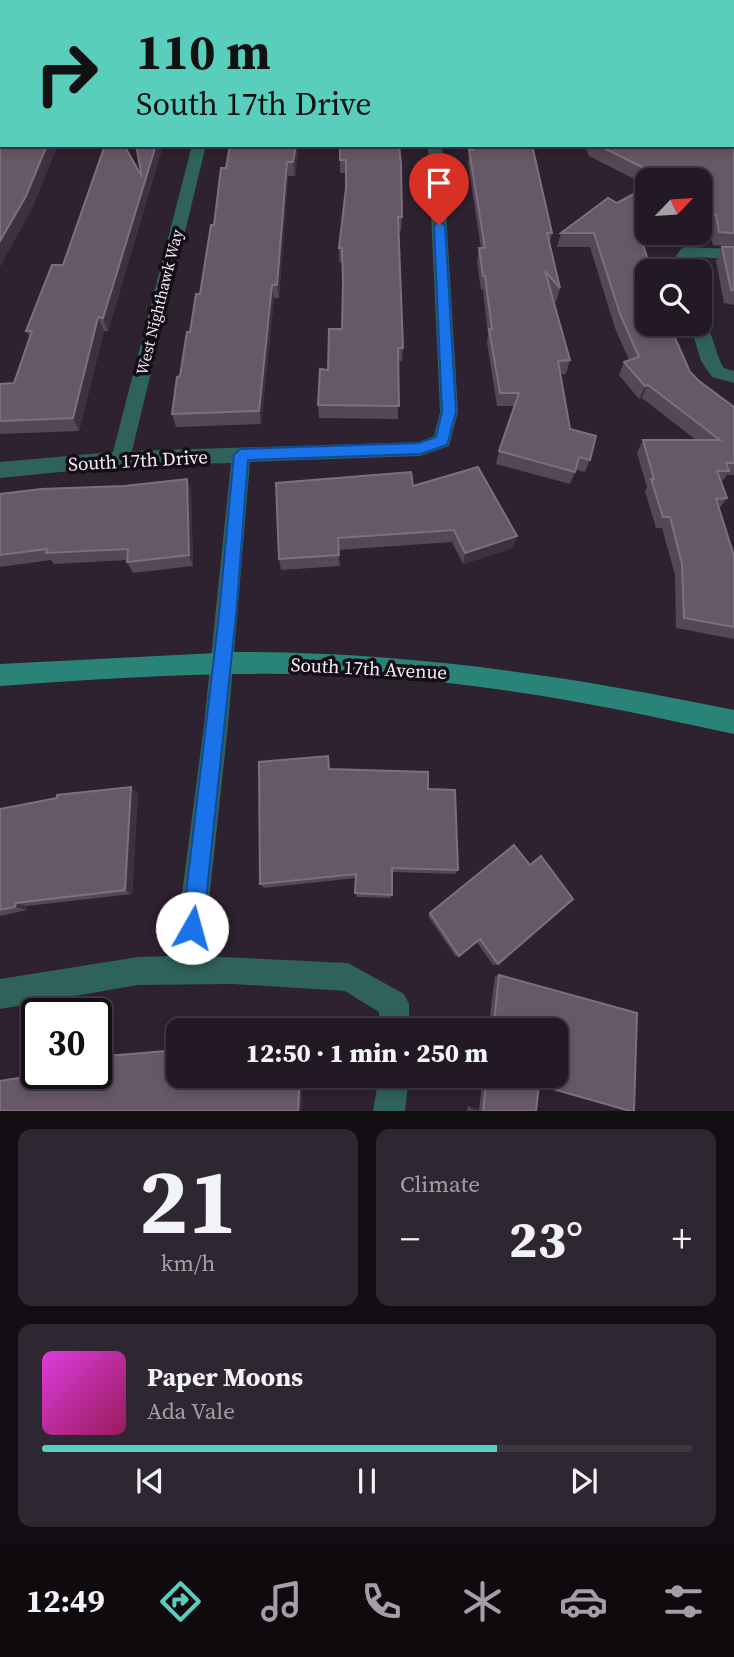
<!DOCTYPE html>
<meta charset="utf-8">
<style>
:root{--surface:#221924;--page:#2e2631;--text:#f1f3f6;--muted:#a2a0a6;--line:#3f3841;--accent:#5acebd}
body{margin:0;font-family:"Source Serif 4",serif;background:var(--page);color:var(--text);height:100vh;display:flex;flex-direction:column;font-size:26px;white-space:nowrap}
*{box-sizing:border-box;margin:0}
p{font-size:23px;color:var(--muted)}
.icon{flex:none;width:38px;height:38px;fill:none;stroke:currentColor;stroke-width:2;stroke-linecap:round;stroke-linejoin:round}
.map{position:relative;height:1111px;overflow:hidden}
.side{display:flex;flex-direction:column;gap:18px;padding:18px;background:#130e14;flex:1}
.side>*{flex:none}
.top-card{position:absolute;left:0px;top:0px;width:735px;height:147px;box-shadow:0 4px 10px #0003,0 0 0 2px var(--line);background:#5acebd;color:#111;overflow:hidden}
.needle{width:46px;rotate:65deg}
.buttons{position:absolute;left:635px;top:168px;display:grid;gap:14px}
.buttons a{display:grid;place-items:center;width:77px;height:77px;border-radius:14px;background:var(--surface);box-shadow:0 4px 10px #0003,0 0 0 2px var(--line);font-size:35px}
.speed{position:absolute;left:21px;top:998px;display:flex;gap:14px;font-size:35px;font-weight:700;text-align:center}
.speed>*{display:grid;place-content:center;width:91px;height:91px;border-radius:50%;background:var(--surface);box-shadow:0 4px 10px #0003,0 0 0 2px var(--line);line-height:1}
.speed .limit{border:4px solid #111;border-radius:10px;background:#fff;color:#111}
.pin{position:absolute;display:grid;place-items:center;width:60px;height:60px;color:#fff;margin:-72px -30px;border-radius:50% 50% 50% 0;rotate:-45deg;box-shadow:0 0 7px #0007}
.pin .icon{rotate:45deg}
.me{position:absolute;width:77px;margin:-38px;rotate:7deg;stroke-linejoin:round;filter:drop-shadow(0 0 5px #0008)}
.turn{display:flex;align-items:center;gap:24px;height:147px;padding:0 21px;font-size:32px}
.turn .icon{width:91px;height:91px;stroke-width:2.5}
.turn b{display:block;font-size:49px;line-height:60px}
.big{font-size:52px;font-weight:800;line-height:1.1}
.side .tile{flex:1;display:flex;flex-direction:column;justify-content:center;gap:10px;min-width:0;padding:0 24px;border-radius:14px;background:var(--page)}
.side .dial{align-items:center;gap:0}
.dial b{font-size:91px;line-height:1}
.song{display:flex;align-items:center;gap:21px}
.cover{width:84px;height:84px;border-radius:10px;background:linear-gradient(135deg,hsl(300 70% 55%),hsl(330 70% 35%))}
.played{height:7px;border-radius:4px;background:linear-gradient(90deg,var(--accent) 70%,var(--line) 70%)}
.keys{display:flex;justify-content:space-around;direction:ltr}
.heat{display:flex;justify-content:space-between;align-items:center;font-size:38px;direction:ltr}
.side .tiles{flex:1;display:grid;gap:18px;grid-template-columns:1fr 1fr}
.tile:last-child{grid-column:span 2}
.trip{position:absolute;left:166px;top:1018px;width:402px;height:70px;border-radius:14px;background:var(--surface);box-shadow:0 4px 10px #0003,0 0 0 2px var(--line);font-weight:800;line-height:70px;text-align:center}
.tab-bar{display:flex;height:112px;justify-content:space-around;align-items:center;background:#0e0a0e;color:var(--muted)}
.tab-bar .icon{width:49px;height:49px}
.tab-bar .selected{color:var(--accent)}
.tab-bar b{font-size:32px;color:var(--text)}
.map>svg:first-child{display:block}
</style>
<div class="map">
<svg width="734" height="1111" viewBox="0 0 734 1111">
<rect width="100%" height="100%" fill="#2e2130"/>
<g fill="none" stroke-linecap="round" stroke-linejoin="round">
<g fill="#2f625a" fill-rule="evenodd">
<polygon points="610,0 620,0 621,2 610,2"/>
<polygon points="192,145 206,145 132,451 419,442 434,436 440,412 428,145 442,145 458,412 449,446 420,456 250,462 228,725 203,956 348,963 404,994 409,1004 409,1031 379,1031 379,1012 345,991 232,984 138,985 0,1009 0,979 138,957 174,956 204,725 231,463 121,466 0,478 0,462 113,452"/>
<polygon points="686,247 734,249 734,259 690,257 686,264 689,271 673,271 670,264 681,249"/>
<path d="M700 319C713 327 715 355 724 368L734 371V383L712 377 701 361 690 324H700Z"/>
<polygon points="379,1076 409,1076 405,1111 373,1111"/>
</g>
<path fill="#298377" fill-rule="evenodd" d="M236 652C408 652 566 675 734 710V734C616 708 498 684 377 677 251 669 126 677 0 686V664Z"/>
</g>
<g fill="#544756">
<polygon points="642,0 734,0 734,247 713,245 709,229 700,228 700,180 648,180 648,186 589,156 585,145 733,145 733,2 643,2"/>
<polygon points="136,145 163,145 108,331 104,331 79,431 0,434 0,384 14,383 30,338 26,331 63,265 142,177"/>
<polygon points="299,145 295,176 288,176 279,298 274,298 261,424 176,427 172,414 200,294 226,168"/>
<polygon points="340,145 402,217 401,231 399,231 403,348 402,361 398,361 398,419 319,418 318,405 328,370 342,329 343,284 342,262 339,262 339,248 346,188 346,173 340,173"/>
<polygon points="470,145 533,145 552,233 550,243 560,288 556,302 552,297 570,360 566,374 560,374 570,429 590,460 585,472 576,470 570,484 496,464 499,451 514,406 497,406 487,342 488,335 483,289 481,290 477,261 479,248 481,248 468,163 470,150"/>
<polygon points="617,203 639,234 648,324 699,381 734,407 734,475 727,475 721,483 727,498 719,509 734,556 734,639 676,628 675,575 662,528 656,528 645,491 647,487 637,453 643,440 696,440 642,398 639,399 619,375 624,362 629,360 615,328 590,247 557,247 561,233"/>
<polygon points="722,247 734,247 734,305 724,303 716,261"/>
<polygon points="187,479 191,491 193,566 133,573 127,562 127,560 54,564 51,560 0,567 0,494 124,486"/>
<polygon points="413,486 513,548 463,564 452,542 338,550 340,566 281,570 279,559"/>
<polygon points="329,769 428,789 458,870 455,874 392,872 391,898 356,897 356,878 264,888 260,884"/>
<polygon points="138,793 132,894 27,906 27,910 0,916 0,809"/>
<polygon points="514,845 498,964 493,965 476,941 456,957 428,916 430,913"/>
<polygon points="499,975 637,1013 634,1111 630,1111 539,1085 536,1111 467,1111 468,1106 479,1110 483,1076 556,1076 556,1031 488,1031 495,976"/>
<polygon points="178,1049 178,1076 302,1076 301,1111 0,1111 0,1080 47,1073 96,1073 96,1056"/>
</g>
<g fill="#3e3040">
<polygon points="307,0 341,0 341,2 298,2"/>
<polygon points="47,145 58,145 32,209 0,267 0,241"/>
<polygon points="156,145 163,145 108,331 103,318"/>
<polygon points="296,145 299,145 295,176 293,162"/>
<polygon points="287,162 288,176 279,298 277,285"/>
<polygon points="648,219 648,230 631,239 636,225"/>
<polygon points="272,285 274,298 261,424 259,411"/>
<polygon points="98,317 104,331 79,431 73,418"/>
<polygon points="648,385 642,398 639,399 645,386"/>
<polygon points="187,479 191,491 193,566 189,555"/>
<polygon points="517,536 513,548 463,564 465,553"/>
<polygon points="131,787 138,793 132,894 125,890"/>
<polygon points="16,903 27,906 27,910 15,907"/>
<polygon points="300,1076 302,1076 301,1111 298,1111"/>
<polygon points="468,1106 479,1110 480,1111 472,1110"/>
</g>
<g fill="#665867" stroke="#7c707e" stroke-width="2">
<polygon points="189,0 307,0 298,2 191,2"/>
<rect x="452" y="0" width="50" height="2"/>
<polygon points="549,0 593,0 594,2 549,2"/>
<polygon points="648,0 734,0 734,233 719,232 716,215 700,214 700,180 659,180 664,178 598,145 733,145 733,2 656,2 648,1"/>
<polygon points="2,106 2,145 47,145 26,196 0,241 0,110"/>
<polygon points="105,145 124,145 142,177 136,145 156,145 103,318 98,317 73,418 0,421 0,384 14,383 32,331 26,331 52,265 63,265"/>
<polygon points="230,145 296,145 293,162 287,162 277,285 272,285 259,411 172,414 177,377 180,376 187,332 190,332 196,294 200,294 211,225 214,225 221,168 226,168"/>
<polygon points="340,145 399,145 401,165 402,217 398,217 403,348 398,348 399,406 318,405 320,369 328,370 329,329 342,329 343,281 342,248 339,248 346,188 346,160 340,160"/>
<polygon points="473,145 532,145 552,233 547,233 560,288 545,271 570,360 558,361 570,429 596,436 590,460 579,457 575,472 499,451 519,393 500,393 489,329 492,329 485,276 483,276 479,248 485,248 469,150 473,150"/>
<polygon points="648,186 648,219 636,225 652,271 648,271 648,324 669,324 690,372 699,381 734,407 734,463 726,463 729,471 717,471 727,498 716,499 734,556 734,627 684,618 682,564 670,517 663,517 651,479 654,479 643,440 720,440 648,385 645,386 624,362 639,357 620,314 594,233 561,233 608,198 617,203"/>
<polygon points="722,247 734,247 734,290 731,290"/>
<polygon points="478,467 517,536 465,553 454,530 338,538 339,555 279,559 276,483 411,472 413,486"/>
<polygon points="187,479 189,555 127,562 128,549 46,553 47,549 0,555 0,494 41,489 124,486"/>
<polygon points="328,756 329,769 428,772 428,789 455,790 458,870 392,868 392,895 355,893 356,874 260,884 259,762"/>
<polygon points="131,787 125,890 16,903 15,907 0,910 0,809 57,798 57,795"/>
<polygon points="514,845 530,865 541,856 573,899 498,964 480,939 459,956 430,913"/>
<polygon points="499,975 637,1013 634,1111 630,1111 539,1085 536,1111 483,1111 487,1076 556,1076 556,1031 493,1031"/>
<polygon points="178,1050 178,1076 300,1076 298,1111 0,1111 0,1081 50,1073 96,1073 96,1057"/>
</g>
<polygon fill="#1a73e8" stroke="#114b97" stroke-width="2" points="439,222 445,225 456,412 447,445 420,454 248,460 236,615 203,928 200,935 192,939 185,935 182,928 219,615 234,454 241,449 419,443 436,437 442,412 434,225"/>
<g text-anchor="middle" stroke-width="7" stroke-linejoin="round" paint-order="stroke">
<g font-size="16" fill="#f6edf7" stroke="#130d14">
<text transform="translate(159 302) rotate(-76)" y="6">West Nighthawk Way</text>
</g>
<g font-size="19" fill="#f6edf7" stroke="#130d14">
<text transform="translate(138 460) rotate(-3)" y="7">South 17th Drive</text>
<text transform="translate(369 668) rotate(3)" y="7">South 17th Avenue</text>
</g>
</g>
</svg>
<div class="buttons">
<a><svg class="needle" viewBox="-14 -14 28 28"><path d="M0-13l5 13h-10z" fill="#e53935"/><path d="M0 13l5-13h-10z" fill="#a2a0a6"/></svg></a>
<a><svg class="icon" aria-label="search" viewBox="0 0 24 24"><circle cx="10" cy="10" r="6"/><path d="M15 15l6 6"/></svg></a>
</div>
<div class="speed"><div class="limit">30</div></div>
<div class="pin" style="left:439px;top:225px;background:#d93025"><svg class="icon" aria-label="arrive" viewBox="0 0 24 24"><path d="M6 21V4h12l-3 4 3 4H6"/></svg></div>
<svg class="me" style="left:192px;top:928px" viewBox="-20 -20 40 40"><circle r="19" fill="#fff"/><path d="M0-13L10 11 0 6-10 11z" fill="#1a73e8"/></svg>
<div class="trip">12:50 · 1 min · 250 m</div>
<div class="top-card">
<div class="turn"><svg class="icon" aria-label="right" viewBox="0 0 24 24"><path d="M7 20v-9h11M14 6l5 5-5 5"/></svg><div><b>110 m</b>South 17th Drive</div></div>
</div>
</div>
<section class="side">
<div class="tiles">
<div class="tile dial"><b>21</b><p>km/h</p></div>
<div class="tile"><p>Climate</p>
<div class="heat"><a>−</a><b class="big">23°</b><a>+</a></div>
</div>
<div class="tile">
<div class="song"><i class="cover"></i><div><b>Paper Moons</b><p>Ada Vale</p></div></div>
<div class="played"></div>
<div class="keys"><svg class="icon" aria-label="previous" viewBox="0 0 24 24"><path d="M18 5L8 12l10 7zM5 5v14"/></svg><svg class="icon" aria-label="pause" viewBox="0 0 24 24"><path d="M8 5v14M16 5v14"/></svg><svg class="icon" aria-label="next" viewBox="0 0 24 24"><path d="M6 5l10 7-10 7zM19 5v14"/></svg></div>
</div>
</div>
</section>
<nav class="tab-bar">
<b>12:49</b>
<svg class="icon selected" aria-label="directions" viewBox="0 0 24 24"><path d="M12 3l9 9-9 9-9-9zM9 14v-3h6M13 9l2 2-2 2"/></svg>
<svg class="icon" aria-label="music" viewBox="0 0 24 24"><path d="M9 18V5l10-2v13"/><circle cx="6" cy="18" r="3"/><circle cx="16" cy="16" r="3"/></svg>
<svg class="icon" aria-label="phone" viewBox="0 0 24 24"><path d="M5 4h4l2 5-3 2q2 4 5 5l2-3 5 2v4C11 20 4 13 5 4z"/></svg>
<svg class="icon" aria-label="climate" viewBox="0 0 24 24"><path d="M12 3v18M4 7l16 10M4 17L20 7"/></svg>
<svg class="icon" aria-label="car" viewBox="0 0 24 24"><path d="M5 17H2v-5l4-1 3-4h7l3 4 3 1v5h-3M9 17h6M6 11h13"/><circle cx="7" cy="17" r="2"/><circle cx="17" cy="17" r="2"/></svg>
<svg class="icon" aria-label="filters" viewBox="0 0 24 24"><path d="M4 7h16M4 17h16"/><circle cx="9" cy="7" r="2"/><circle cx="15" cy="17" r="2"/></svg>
</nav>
